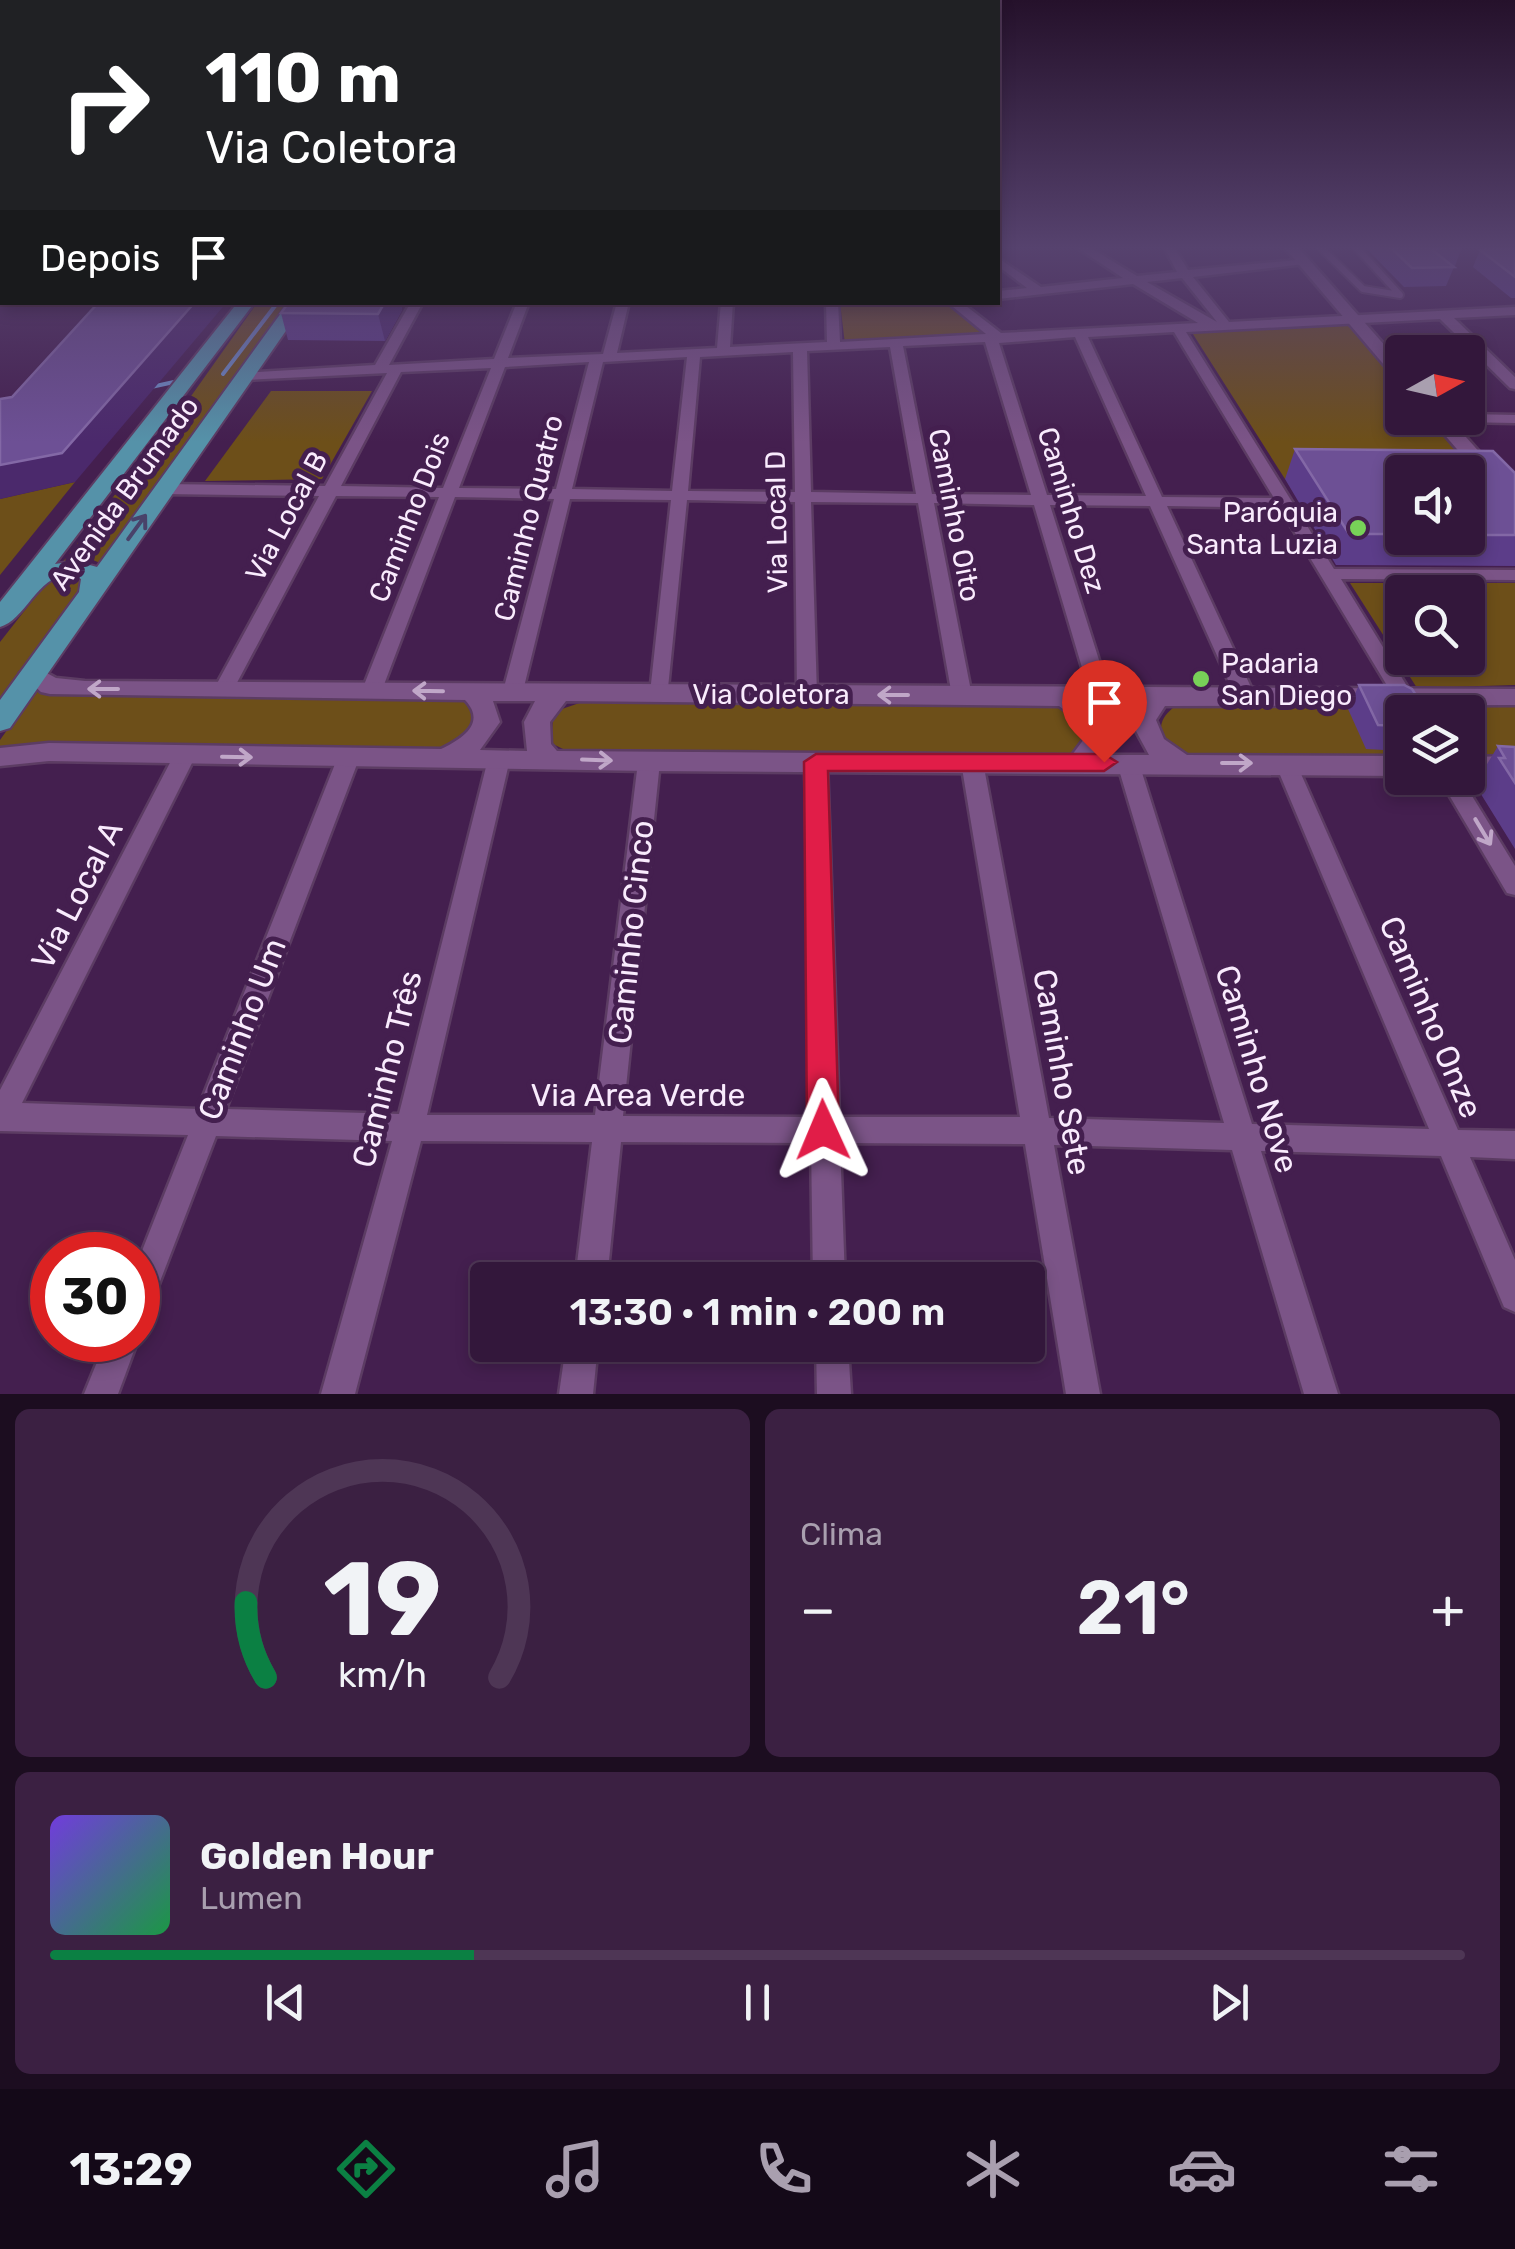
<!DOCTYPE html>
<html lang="pt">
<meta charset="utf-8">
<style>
:root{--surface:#33173b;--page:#3b2042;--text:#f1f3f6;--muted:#a99faf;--line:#4e3655;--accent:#0b8043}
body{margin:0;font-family:Rubik,sans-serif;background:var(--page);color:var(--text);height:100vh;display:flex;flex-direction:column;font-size:38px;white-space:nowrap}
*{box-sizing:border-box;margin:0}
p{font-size:32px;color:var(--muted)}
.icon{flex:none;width:55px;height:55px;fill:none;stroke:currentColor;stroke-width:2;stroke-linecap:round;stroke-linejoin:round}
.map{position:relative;height:1394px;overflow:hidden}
.side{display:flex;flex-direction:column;gap:15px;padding:15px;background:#1c0d20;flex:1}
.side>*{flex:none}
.guide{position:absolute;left:0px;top:0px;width:1000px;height:305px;box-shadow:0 5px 15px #0003,0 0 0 2px var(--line);background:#202124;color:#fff;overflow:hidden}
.needle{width:65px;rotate:82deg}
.tools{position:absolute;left:1385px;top:335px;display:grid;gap:20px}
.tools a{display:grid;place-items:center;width:100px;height:100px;border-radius:10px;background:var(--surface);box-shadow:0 5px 15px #0003,0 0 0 2px var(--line);font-size:50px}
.speed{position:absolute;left:30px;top:1232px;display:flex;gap:20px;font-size:50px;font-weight:700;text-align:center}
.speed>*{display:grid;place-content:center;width:130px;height:130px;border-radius:50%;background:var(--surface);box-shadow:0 5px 15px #0003,0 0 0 2px var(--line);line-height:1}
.speed .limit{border:15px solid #d22;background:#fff;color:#111}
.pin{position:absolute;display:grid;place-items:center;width:85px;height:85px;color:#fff;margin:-102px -42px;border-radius:50% 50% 50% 0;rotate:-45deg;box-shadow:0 0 10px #0007}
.pin .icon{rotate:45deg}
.me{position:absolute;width:110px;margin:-55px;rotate:359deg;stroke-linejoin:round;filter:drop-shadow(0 0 8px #0008)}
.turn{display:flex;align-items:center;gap:35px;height:210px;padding:0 40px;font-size:45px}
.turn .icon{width:130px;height:130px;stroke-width:2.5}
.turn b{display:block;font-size:70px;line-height:85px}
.then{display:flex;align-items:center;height:95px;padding:0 40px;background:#0003;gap:20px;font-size:38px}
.big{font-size:75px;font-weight:600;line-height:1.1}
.side .widget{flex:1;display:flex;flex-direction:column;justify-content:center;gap:15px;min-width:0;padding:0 35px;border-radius:15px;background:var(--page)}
.side .dial{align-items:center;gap:0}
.dial svg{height:260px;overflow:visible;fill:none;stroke:var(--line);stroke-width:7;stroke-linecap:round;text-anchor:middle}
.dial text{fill:var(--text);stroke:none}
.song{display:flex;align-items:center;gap:30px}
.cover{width:120px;height:120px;border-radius:15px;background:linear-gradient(135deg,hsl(260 70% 55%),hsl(140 70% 35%))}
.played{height:10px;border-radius:5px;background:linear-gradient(90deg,var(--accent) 30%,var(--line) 30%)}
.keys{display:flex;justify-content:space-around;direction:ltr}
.heat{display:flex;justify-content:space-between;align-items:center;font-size:55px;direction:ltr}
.side .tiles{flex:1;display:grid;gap:15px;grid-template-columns:1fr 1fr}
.widget:last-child{grid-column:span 2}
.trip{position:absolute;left:470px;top:1262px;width:575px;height:100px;border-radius:10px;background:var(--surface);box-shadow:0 5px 15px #0003,0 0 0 2px var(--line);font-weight:600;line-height:100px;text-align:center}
.menu{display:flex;height:160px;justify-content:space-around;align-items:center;background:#140918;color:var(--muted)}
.menu .icon{width:70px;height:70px}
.menu .selected{color:var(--accent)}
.menu b{font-size:45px;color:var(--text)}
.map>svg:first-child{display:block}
</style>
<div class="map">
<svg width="1515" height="1394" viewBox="0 0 1515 1394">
<rect width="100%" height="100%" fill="#441f4f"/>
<g fill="#6d4f19" fill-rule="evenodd">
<polygon points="257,303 295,303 105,565 93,560 62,563 189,399"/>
<polygon points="840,303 949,303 994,337 845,344"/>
<polygon points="1355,323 1402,378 1402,418 1436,418 1489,480 1468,472 1402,472 1402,480 1285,479 1191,331"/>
<polygon points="271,391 372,391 322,479 205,481"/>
<polygon points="75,482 0,575 0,499"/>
<polygon points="72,573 81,575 82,586 0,711 0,642 47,582"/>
<path d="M1350 583H1515V685L1417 688ZM1468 592V658H1402V592Z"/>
<polygon points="39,685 53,695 462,698 472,706 475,731 448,751 0,753 0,740"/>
<polygon points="588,700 1055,703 1073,708 1091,731 1083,751 1067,757 567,751 551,743 553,718 562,709"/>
<path d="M1379 704 1402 712V757L1185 754 1162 739C1159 724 1162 717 1174 707Z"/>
<polygon points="1448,704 1515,705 1515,758 1468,756 1468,712 1430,712 1433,708"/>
</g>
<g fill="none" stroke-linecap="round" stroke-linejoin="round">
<g stroke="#6e8cc6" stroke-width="4">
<polyline points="223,374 278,302"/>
<polyline points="151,387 174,382"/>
</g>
<defs>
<polyline id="service" points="1320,247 1363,289 1400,295 1356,247"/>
<g id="minor">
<path d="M1076 247H1089L1137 276 1177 272 1164 247H1174L1188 270 1308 259 1310 261 1304 264 1193 277 1229 322 1515 307V315L1454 318 1515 377V389L1510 388 1440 319 1186 332 1334 569 1515 570V580L1341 579 1423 712H1403L1280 508 1167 506 1256 698 1246 705 1236 698 1150 506 1050 505 1111 698 1101 705 1091 698 1034 505 934 503 972 696 962 703 952 696 918 503 811 502 817 695 807 702 797 695 795 502 687 500 667 698 660 700 650 693 671 500 570 499 523 691 513 698 503 691 554 499 455 497 382 690 372 697 362 690 439 497 336 496 231 694 224 696 214 689 319 496 164 494 156 489 164 484 325 486 387 373 245 380 240 379V373L375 365 411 302H423L389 365 494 359 517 302H529L508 358 603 354 617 302H629L617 353 717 348 721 302H733L730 347 827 342 826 302H838L840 342 986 334 947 302H961L1001 333 1198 323 1133 284 998 299V291L1027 288 998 266V258L1041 287 1123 278ZM1182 278 1217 322 1147 282ZM1174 332 1274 498 1162 497 1088 337ZM1075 337 1146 496 1047 495 999 343ZM985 342 1031 495 932 494 903 346ZM890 347 916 494 811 492 807 351ZM793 352 795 492 688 491 700 357ZM687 357 672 491 572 489 603 362ZM589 362 556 489 459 488 505 367ZM491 368 443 488 341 486 401 372Z"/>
<polygon points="0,275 2,276 2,282 0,283"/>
<polygon points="1468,414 1515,415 1515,423 1460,422 1453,418 1468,418"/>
<polygon points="185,748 192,750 196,755 22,1103 198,1109 337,759 341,754 355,754 359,759 226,1109 399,1114 488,759 492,754 506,754 510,759 427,1115 595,1115 638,762 641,757 657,757 660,762 623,1116 811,1117 805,762 808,757 824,757 827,762 839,1117 1020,1117 961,762 964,757 980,757 983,762 1049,1118 1224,1123 1117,763 1120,758 1136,758 1139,763 1252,1124 1429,1129 1275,763 1278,758 1294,758 1458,1130 1515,1131 1515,1159 1470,1157 1515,1260 1515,1312 1504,1307 1441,1156 1261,1151 1338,1394 1304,1394 1232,1150 1054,1145 1100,1394 1066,1394 1025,1144 840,1143 845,1280 813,1280 811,1143 621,1142 607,1280 575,1280 592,1142 421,1141 355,1394 321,1394 392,1141 216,1136 149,1310 138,1315 138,1261 188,1135 0,1131 0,1090 174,755 178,750"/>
<polygon points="1439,778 1461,778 1515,866 1515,895 1507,893"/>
<polygon points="138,1338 138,1340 118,1394 84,1394 106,1340"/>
<polygon points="566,1345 598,1345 593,1394 559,1394"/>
<polygon points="816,1345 848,1345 851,1394 817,1394"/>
</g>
<g id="tertiary">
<polygon points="1284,247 1298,247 1402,365 1402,380 1396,379"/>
<polygon points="1430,418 1449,418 1515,492 1515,510 1508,508"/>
<path d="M32 665 56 678 85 681 1515 689V705L1165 706 1156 720 1164 739 1187 755 1402 756V776L649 771 49 761 0 766V748L49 743 441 749C462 739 487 723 465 700L50 694 41 692 20 673ZM493 701H535L524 722 527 751 480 750 500 722ZM566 701 1059 706 1082 723 1087 735 1072 755 557 751 551 744 550 722ZM1094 706H1139L1130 720 1149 755H1104L1113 735Z"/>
<polygon points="1515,756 1515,776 1468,775 1468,757"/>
</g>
<path id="primary" d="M238 302H255L55 564 75 561 97 567 289 302H306L10 728 0 731V700L79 592 81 579C43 560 28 620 0 627V602Z"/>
</defs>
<use href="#service" stroke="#5c3c63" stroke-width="10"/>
<use href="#minor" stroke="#5c3c63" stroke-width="5"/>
<use href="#tertiary" stroke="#5c3c63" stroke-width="5"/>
<use href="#primary" stroke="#5c3c63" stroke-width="4"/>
<use href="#service" stroke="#7b5487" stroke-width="6"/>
<use href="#minor" fill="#7b5487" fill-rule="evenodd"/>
<use href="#tertiary" fill="#7b5487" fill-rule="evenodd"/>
<use href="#primary" fill="#5592a9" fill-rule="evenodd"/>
</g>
<g fill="#5c3d89" fill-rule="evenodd">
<polygon points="1365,247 1462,247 1455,266 1452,266 1454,267 1446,286 1404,287"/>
<polygon points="1483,247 1515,247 1515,298 1511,298 1473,267 1480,250 1487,250"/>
<polygon points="289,302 401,302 402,310 385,341 288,340 281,313"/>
<path d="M1295 449 1515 473V566L1336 565 1285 479ZM1402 472H1468V538H1402Z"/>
<polygon points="1359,685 1402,712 1402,751 1366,749 1348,709"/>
<polygon points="1498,746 1515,747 1515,849 1479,791 1482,786 1478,779"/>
</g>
<g fill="#4b296c">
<polygon points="195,302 227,302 75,482 0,499 0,465"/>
<polygon points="385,302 401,302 402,310 385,341 378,314"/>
</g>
<g fill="#6d5095" stroke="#8368a6" stroke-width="2.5">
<polygon points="1390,247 1462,247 1431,249 1454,267 1412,268"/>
<polygon points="1515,249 1515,277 1480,250"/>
<polygon points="99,302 195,302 62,453 0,465 0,399 12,397"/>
<polygon points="289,302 385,302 378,314 281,313"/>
<polygon points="1295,449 1493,451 1515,473 1515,535 1468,535 1468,472 1402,472 1402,534 1349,534"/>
<polygon points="1359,685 1404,685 1412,689 1427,712 1402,712 1402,726 1378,725"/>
<polygon points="1498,746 1515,747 1515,783 1499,758 1505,758"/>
</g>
<defs><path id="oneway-shaft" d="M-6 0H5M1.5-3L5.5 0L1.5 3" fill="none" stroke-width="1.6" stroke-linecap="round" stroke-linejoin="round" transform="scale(2.5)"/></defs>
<use stroke="#49426a" href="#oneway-shaft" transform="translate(137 527) rotate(-54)"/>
<g stroke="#c0a7c8">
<use href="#oneway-shaft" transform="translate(103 689) rotate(-180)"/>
<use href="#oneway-shaft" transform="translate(428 691) rotate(-179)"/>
<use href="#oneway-shaft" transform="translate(893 695) rotate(-180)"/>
<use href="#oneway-shaft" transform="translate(237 757) rotate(1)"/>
<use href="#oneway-shaft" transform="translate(597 760) rotate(2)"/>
<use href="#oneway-shaft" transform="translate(1237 763)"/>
<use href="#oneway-shaft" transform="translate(1483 832) rotate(59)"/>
</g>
<linearGradient id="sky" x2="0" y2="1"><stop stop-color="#25112b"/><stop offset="0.56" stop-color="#56426e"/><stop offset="1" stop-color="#56426e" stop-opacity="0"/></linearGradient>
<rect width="1515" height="442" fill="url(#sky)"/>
<polygon fill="#e11d48" stroke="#92132f" stroke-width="2.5" points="816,754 1104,754 1117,762 1104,771 828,771 839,1130 834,1141 823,1146 811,1141 807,1130 804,762"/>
<g fill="#78d158" stroke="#441f4f" stroke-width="4">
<circle cx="1358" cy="528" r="10"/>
<circle cx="1201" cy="679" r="10"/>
</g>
<g text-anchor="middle" stroke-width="10" stroke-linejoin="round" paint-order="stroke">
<g font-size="28" fill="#f9ebfd" stroke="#441f4f">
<text transform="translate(124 493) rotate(-54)" y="10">Avenida Brumado</text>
<text transform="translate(1072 510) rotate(73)" y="10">Caminho Dez</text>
<text transform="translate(955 515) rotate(79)" y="10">Caminho Oito</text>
<text transform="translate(286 516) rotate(-62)" y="10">Via Local B</text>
<text transform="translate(409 517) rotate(-69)" y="10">Caminho Dois</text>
<text transform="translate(528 518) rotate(-76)" y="10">Caminho Quatro</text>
<text transform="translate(776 522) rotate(-91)" y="10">Via Local D</text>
<text x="771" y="704">Via Coletora</text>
</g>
<g font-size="28" fill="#f9ebfd" stroke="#441f4f" text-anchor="end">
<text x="1338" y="522">Paróquia<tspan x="1338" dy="32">Santa Luzia</tspan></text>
<text x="1221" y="673" text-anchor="start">Padaria<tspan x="1221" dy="32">San Diego</tspan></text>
</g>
<g font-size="32" fill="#f9ebfd" stroke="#441f4f">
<text transform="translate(77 895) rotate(-63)" y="11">Via Local A</text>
<text transform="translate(631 932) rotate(-84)" y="11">Caminho Cinco</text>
<text transform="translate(1431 1017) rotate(67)" y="11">Caminho Onze</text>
<text transform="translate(242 1029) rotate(-69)" y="11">Caminho Um</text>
<text transform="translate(387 1069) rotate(-76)" y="11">Caminho Três</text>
<text transform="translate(1257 1069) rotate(73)" y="11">Caminho Nove</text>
<text transform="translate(1062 1072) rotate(80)" y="11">Caminho Sete</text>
<text x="638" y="1106">Via Area Verde</text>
</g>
</g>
</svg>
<div class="tools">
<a><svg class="needle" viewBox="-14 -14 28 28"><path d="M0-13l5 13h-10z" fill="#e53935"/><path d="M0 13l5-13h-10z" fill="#a99faf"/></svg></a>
<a><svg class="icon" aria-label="sound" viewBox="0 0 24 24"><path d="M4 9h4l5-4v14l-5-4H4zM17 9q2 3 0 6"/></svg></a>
<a><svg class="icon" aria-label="search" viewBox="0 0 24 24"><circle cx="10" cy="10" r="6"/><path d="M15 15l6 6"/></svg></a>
<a><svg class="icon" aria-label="layers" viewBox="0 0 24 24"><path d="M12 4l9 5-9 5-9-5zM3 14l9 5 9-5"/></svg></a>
</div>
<div class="speed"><div class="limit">30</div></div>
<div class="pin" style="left:1104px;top:762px;background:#d93025"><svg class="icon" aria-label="arrive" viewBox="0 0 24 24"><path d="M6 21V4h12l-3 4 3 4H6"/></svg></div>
<svg class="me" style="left:823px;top:1130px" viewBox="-20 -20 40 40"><path d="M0-17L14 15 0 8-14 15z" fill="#e11d48" stroke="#fff" stroke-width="4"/></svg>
<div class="trip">13:30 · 1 min · 200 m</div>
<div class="guide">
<div class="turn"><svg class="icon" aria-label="right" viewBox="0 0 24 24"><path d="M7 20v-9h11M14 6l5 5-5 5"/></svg><div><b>110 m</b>Via Coletora</div></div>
<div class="then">Depois<svg class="icon" aria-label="arrive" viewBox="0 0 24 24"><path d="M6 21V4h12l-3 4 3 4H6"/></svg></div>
</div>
</div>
<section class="side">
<div class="tiles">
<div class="widget dial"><svg viewBox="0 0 100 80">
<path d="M14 69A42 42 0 1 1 86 69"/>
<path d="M14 69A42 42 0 0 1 8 46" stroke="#0b8043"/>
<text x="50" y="56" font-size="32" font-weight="700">19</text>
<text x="50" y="72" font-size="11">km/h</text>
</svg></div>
<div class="widget"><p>Clima</p>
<div class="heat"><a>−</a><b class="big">21°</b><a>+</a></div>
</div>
<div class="widget">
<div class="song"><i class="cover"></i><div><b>Golden Hour</b><p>Lumen</p></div></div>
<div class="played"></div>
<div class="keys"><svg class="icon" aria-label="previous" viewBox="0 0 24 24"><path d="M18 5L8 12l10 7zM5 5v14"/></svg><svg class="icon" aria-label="pause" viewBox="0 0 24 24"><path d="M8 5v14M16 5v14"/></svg><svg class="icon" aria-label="next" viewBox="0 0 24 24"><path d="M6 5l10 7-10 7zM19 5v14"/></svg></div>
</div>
</div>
</section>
<nav class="menu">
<b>13:29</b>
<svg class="icon selected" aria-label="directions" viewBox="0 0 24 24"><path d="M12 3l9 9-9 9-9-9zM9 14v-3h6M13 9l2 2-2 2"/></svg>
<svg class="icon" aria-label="music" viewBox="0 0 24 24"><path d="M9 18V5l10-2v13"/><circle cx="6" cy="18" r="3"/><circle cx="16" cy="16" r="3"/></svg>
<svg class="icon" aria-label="phone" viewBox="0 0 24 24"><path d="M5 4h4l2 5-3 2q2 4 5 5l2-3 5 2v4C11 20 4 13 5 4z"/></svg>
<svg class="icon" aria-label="climate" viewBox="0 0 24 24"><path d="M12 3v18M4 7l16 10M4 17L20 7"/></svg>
<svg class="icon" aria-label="car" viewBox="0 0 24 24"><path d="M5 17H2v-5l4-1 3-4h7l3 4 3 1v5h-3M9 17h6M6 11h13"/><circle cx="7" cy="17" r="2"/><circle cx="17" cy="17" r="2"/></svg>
<svg class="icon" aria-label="filters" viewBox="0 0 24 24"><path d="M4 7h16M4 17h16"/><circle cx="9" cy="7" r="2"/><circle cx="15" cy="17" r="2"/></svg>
</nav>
